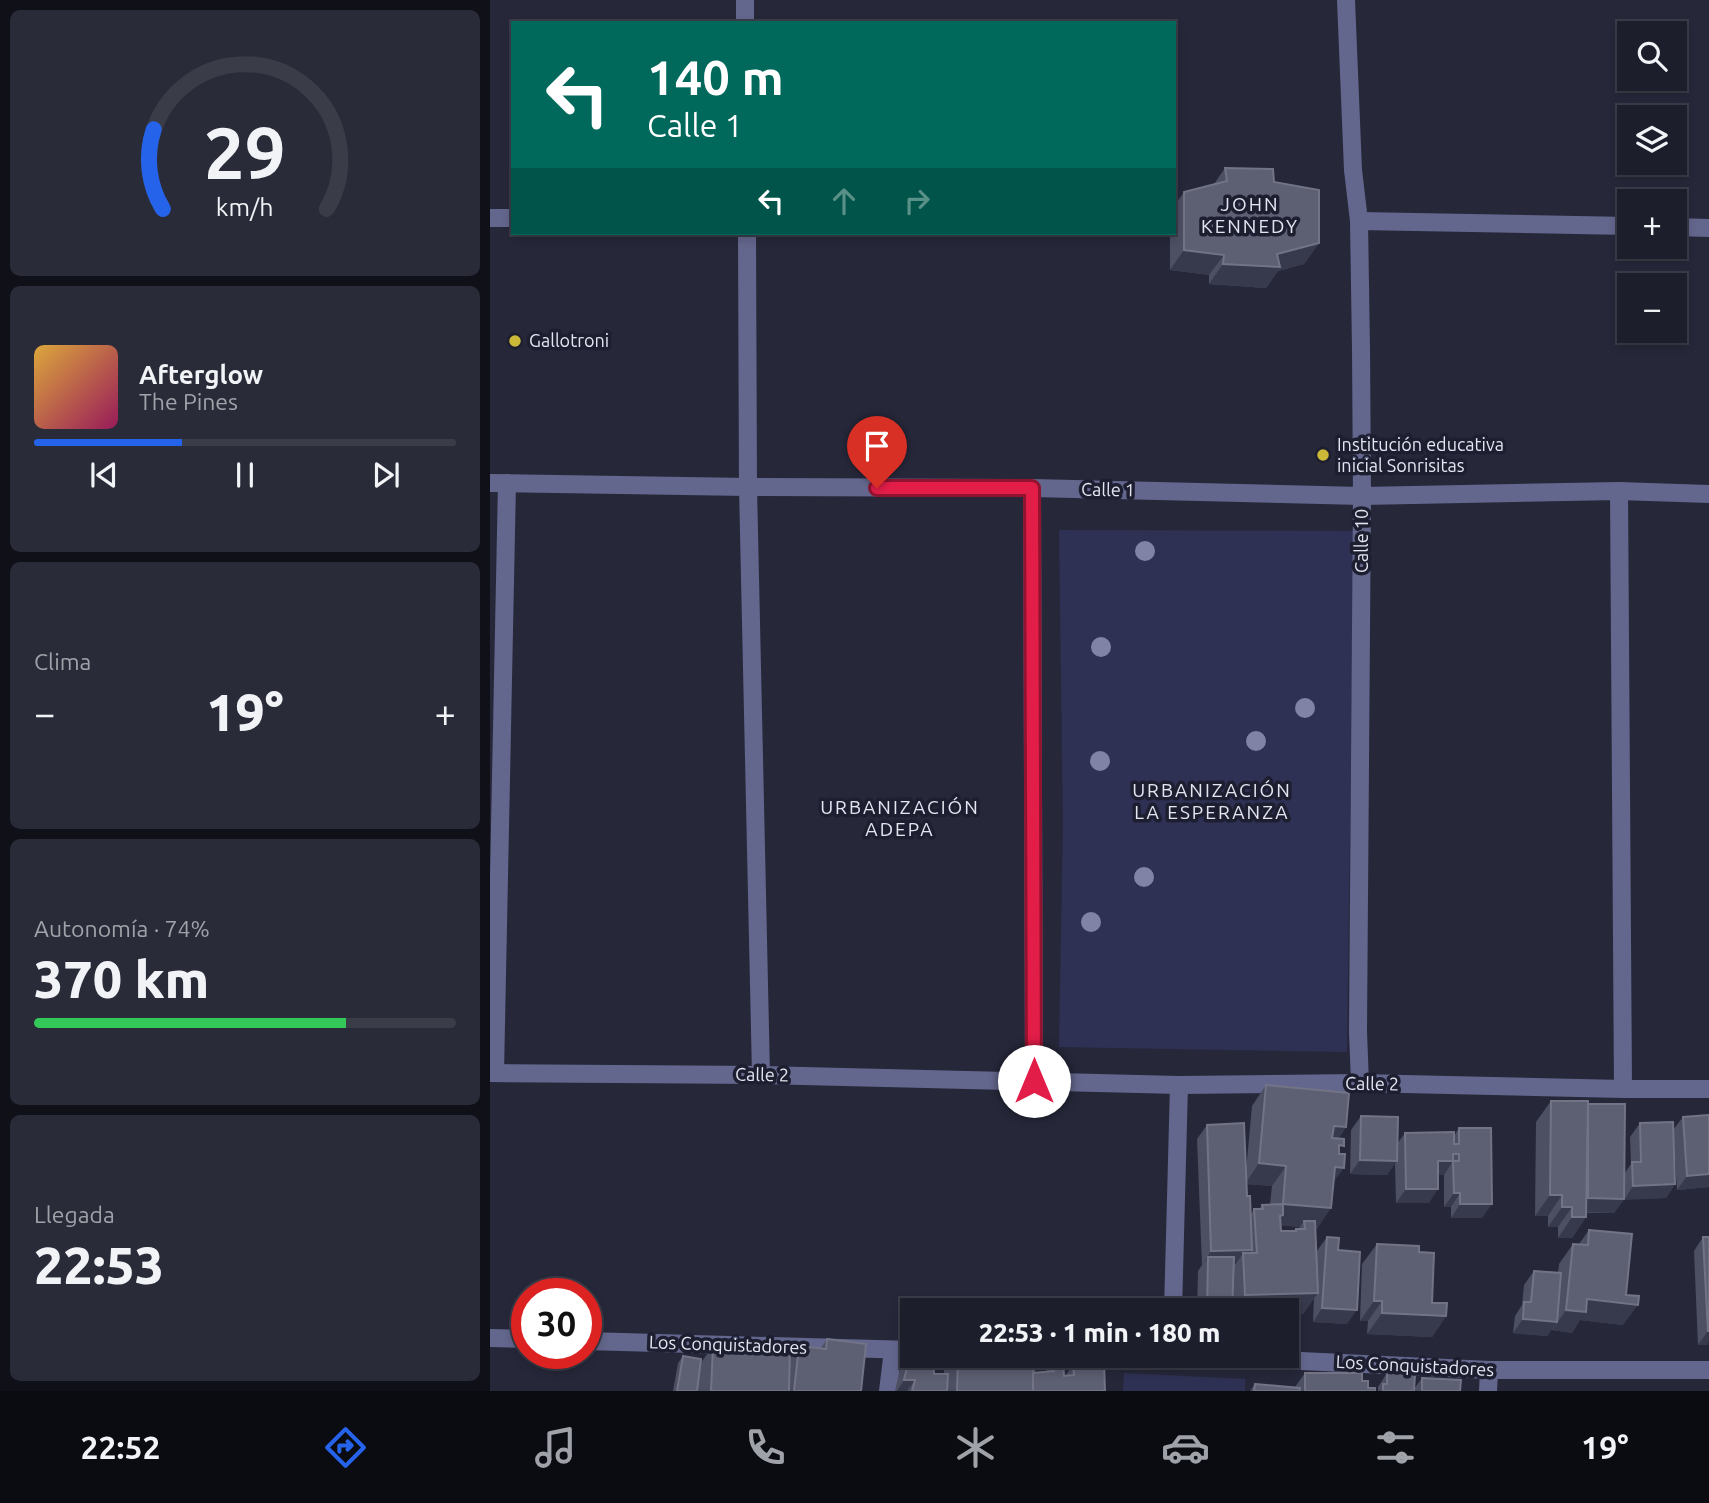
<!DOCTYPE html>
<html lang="es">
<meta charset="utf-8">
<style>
:root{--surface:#1c1e2c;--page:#292b38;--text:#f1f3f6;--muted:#a0a2a9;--line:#3a3c48;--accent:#2563eb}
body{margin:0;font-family:Ubuntu,sans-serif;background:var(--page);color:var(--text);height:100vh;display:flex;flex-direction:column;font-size:26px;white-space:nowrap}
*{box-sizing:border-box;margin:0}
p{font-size:23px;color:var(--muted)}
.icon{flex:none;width:38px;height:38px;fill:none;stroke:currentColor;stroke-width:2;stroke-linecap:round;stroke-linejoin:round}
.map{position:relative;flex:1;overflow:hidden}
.side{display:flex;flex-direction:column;gap:10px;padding:10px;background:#0f1018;width:490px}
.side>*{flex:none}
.banner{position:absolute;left:21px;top:21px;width:665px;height:214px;border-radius:0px;box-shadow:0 4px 10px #0003,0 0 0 2px var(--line);background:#00695c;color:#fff;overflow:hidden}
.tools{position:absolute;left:1127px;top:21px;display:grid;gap:14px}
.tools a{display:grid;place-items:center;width:70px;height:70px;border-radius:0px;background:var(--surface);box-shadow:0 4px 10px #0003,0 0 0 2px var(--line);font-size:35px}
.speed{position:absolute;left:21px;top:1278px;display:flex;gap:14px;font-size:35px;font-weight:700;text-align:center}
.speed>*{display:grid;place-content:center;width:91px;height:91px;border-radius:50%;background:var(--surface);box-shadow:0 4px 10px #0003,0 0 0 2px var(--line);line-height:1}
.speed .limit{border:10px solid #d22;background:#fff;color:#111}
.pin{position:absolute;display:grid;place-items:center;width:60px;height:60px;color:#fff;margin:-72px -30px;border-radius:50% 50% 50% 0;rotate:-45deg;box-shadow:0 0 7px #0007}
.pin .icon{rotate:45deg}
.me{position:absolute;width:77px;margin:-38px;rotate:0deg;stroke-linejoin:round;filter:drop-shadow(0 0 5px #0008)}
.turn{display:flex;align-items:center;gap:24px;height:147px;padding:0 21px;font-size:32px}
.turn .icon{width:91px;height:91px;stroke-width:2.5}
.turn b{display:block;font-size:49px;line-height:60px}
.lanes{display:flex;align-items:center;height:66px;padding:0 21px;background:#0003;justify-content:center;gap:35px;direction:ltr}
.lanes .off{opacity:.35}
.big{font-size:52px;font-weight:800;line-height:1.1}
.side .widget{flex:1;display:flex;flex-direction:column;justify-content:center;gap:10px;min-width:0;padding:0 24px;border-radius:10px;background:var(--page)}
.side .dial{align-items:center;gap:0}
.dial svg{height:182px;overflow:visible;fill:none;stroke:var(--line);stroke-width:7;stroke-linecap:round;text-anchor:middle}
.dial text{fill:var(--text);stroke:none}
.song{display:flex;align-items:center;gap:21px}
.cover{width:84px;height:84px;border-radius:10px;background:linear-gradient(135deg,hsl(40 70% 55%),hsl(330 70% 35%))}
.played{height:7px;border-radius:4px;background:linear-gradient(90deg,var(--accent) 35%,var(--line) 35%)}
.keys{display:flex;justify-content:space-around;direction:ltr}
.heat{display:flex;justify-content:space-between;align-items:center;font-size:38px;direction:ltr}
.charge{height:10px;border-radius:5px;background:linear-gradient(90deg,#34c759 74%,var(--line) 0)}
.trip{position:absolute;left:410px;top:1298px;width:399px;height:70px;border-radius:0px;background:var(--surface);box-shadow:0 4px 10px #0003,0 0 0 2px var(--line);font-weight:800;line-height:70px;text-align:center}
.menu{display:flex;height:112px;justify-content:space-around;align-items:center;background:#0b0c12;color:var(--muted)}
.menu .icon{width:49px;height:49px}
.menu .selected{color:var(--accent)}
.menu b{font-size:32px;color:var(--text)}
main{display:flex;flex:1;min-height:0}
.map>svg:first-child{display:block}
</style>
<main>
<section class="side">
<div class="widget dial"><svg viewBox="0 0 100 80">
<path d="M14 69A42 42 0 1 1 86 69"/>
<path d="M14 69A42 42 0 0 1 10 34" stroke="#2563eb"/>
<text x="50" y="56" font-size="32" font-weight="700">29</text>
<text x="50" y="72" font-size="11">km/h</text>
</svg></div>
<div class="widget">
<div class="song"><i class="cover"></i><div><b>Afterglow</b><p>The Pines</p></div></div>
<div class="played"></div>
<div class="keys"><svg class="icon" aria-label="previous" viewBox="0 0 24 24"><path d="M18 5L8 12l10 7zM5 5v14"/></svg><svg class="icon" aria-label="pause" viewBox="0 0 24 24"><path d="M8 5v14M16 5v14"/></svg><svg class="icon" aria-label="next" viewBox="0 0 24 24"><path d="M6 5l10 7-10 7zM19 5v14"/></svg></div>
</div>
<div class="widget"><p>Clima</p>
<div class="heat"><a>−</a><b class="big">19°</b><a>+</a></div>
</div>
<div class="widget"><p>Autonomía · 74%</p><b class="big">370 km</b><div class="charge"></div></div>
<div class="widget"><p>Llegada</p><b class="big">22:53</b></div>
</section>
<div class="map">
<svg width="1219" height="1391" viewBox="0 0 1219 1391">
<rect width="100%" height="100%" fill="#26283a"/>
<g fill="#2f3154">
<polygon points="569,530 864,531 857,1052 569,1047 573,824"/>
<polygon points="634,1373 755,1379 755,1391 633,1391"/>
</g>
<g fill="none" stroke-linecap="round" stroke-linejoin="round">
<g stroke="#64678d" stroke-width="18">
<polyline points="255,0 255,23"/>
<polyline points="856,0 863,170 869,221 871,349 872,496 868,1032 870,1083"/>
<polyline points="1,218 23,218"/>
<polyline points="869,221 1139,226"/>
<polyline points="1185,227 1219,228"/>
<polyline points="257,233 258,487 271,1075"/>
<polyline points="0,483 258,487 542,488 872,496 1129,491 1219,494"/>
<polyline points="542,488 544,1081"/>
<polyline points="1129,491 1133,1089"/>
<polyline points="5,1073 17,483"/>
<polyline points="683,1311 689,1085"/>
<polyline points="0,1338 37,1339"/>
<polyline points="96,1341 422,1350"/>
<polyline points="632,1356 768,1359 999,1370 1219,1370"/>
<polyline points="398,1391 403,1350"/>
<polyline points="998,1391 999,1370"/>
</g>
<polyline stroke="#64678d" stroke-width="18" points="0,1073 271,1075 689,1085 870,1083 1133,1089 1219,1089"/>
</g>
<g fill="#8083a5">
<circle cx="655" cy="551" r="10"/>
<circle cx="611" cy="647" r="10"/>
<circle cx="815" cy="708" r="10"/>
<circle cx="766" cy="741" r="10"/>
<circle cx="610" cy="761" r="10"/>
<circle cx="654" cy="877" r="10"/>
<circle cx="601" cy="922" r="10"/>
</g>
<g fill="#4d4f63" fill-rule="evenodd">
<polygon points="735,168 784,182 829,243 814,264 788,271 776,288 719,284 719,275 680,270 680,233 684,233 684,206 694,192 724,184"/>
<path d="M776 1085 856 1127 848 1139 849 1154 843 1183 827 1229 825 1228 827 1262V1251L837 1237 848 1250 857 1324 823 1322 824 1298 813 1314H796V1311H707L708 1271 712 1265 707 1139 717 1125 756 1171 762 1106ZM756 1184 782 1186 780 1204 772 1205 769 1209H764L761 1214 757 1196ZM790 1225 810 1227 804 1231H791Z"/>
<polygon points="1061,1101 1098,1105 1134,1174 1141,1164 1140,1137 1150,1123 1183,1130 1193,1117 1219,1115 1219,1187 1187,1190 1184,1143 1185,1184 1176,1198 1134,1199 1124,1213 1096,1213 1096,1217 1082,1238 1068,1238 1068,1227 1058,1227 1058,1216 1045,1216 1046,1122"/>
<polygon points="871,1116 907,1144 915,1133 964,1136 969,1128 992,1218 961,1218 961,1207 954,1207 954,1175 948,1175 939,1203 906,1203 905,1163 897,1175 860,1174 861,1130"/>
<polygon points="1099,1230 1136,1295 1133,1325 1090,1320 1082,1333 1062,1330 1062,1329 1057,1336 1023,1333 1025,1316 1032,1305 1034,1285 1044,1271 1068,1273 1069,1264 1083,1244 1089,1244"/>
<polygon points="1213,1237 1219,1237 1219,1341 1217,1345 1208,1345 1204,1251"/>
<polygon points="887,1244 929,1252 942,1303 956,1316 942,1337 877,1334 878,1321 870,1321 872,1264"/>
<polygon points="337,1339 371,1391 183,1391 188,1363 193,1356 210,1364 223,1346 300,1359 309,1346 331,1348"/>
<polygon points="420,1355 444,1374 454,1374 454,1364 460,1356 552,1356 551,1362 544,1373 556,1372 563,1361 574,1376 575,1376 583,1365 615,1391 405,1391 410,1369"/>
<polygon points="815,1373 872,1381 878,1388 885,1391 760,1391 765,1384 805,1387"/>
<polygon points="897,1373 924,1389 932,1378 970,1391 888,1391 888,1387"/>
</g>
<g fill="#37394c">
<polygon points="829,243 814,264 788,271 776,288 719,284 733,264 787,254"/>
<polygon points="694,250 734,255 719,275 680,270"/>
<polygon points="844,1126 856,1127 841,1148"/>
<polygon points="870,1160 907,1161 897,1175 860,1174"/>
<polygon points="948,1161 963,1161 954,1175 938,1175"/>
<polygon points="769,1163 796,1166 782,1186 755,1184"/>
<polygon points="845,1167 854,1168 839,1188"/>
<polygon points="1219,1174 1219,1187 1187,1190 1197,1176"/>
<polygon points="1185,1184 1176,1198 1134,1200 1143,1186"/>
<polygon points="916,1189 948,1189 939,1203 906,1203"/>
<polygon points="964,1193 970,1193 961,1207 954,1207"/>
<polygon points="1060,1195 1072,1195 1058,1216 1045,1216"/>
<polygon points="1098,1198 1134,1199 1124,1213 1088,1212"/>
<polygon points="793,1204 841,1208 827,1229 815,1227 814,1221 810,1227 786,1225"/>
<polygon points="970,1204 1002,1204 992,1218 961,1218"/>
<polygon points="1072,1207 1082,1207 1068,1227 1058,1227"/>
<polygon points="1082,1217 1096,1217 1082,1238 1068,1238"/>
<polygon points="762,1250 754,1262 753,1253 746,1264 718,1264 718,1257 712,1265 721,1251"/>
<polygon points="828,1293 813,1314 796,1314 796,1311 744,1311 755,1295"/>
<polygon points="1097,1299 1148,1305 1133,1325 1090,1320 1082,1333 1062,1330 1076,1310"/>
<polygon points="884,1301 892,1301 878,1321 870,1321"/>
<polygon points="832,1308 867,1310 857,1324 823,1322"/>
<polygon points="892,1313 956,1316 942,1337 877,1334"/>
<polygon points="1033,1319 1067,1322 1057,1336 1023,1333"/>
<polygon points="1218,1331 1219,1331 1219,1341 1217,1345 1208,1345"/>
<polygon points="551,1362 541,1377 545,1365"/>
<polygon points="414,1380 425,1380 417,1391 407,1391"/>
</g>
<g fill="#5d5f72" stroke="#727486" stroke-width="2" fill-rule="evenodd">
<polygon points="735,168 783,169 784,182 829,190 829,243 787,254 790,267 733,264 734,255 694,250 694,192 737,181"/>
<polygon points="776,1085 859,1093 856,1127 844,1126 842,1138 854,1139 854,1146 849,1145 849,1154 855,1154 854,1168 845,1167 841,1208 793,1204 796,1166 769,1163"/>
<polygon points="1061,1101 1098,1101 1096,1217 1082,1217 1082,1207 1072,1207 1072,1195 1060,1195"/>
<polygon points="1098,1104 1135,1104 1134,1199 1098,1198"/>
<polygon points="1219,1115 1219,1174 1197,1176 1193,1117"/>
<polygon points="871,1116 908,1117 907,1161 870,1160"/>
<polygon points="1183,1122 1185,1184 1143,1186 1142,1162 1151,1162 1150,1123"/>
<polygon points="754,1123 757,1196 760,1196 762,1250 721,1251 717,1125"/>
<path d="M969 1128H1001L1002 1204H970V1193H964L963 1161H948V1189H916L915 1133 964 1132V1144H969ZM963 1154H969V1161H963Z"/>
<polygon points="793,1204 793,1215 790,1216 791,1231 806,1231 806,1229 815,1229 814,1221 825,1221 828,1293 755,1295 753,1253 767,1253 764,1209 773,1209 772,1205"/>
<polygon points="1099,1230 1142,1234 1136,1295 1149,1296 1148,1305 1097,1299 1096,1312 1076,1310 1083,1244 1098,1245"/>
<polygon points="837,1237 849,1238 848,1250 870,1252 867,1310 832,1308"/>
<polygon points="1213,1237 1219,1237 1219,1331 1218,1331"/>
<polygon points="887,1244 929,1246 929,1252 944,1253 942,1303 957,1303 956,1316 892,1313 892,1301 884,1301"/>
<polygon points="718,1257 744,1257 742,1311 717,1310"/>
<polygon points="1044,1271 1071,1273 1067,1322 1033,1319 1034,1302 1041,1302"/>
<polygon points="337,1339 376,1344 371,1391 304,1391 309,1346 336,1349"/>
<polygon points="223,1346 300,1349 299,1391 221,1391"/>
<polygon points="422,1354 422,1356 443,1356 444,1374 458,1374 457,1391 422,1391 425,1380 414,1380 420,1355"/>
<polygon points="193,1356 211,1359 207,1391 187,1391"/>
<polygon points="468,1356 552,1356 551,1362 545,1365 543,1373 543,1391 467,1391"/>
<polygon points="573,1360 574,1376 584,1375 583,1365 614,1363 615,1391 543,1391 543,1373 564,1371 563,1361"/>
<polygon points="815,1373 872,1373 872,1381 878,1381 878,1388 885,1388 885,1391 815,1391"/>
<polygon points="897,1373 925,1374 924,1391 893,1391 893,1384 897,1384"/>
<polygon points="932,1378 971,1380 970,1391 932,1391"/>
<polygon points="765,1384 810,1388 810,1391 764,1391"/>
</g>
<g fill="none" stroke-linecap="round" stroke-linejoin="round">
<defs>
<polyline id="route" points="387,488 542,488 544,1081"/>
</defs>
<use href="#route" stroke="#92132f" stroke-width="18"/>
<use href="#route" stroke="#e11d48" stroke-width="12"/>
</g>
<g fill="#ccb938" stroke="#1d1e30" stroke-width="2.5">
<circle cx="25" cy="341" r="7"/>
<circle cx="833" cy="455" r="7"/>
</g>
<g text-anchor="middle" stroke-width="7" stroke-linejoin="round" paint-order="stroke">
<g font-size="18" fill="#e3e5f1" stroke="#1d1e30" text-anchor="start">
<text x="39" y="347">Gallotroni</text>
<text x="847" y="451">Institución educativa<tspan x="847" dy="21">inicial Sonrisitas</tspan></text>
</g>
<g font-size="18" fill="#e3e5f1" stroke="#1d1e30">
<text transform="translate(618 490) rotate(1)" y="6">Calle 1</text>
<text transform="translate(872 541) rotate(-90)" y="6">Calle 10</text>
<text transform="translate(272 1075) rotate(1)" y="6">Calle 2</text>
<text transform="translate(882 1084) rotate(1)" y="6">Calle 2</text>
<text transform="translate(238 1345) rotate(2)" y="6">Los Conquistadores</text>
<text transform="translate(925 1366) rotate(3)" y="6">Los Conquistadores</text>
</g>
<g font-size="19" letter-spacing="2" fill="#e3e5f1" stroke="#1d1e30">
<text x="760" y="211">JOHN<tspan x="760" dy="22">KENNEDY</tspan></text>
<text x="722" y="797">URBANIZACIÓN<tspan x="722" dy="22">LA ESPERANZA</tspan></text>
<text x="410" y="814">URBANIZACIÓN<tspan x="410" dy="22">ADEPA</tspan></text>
</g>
</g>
</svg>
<div class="tools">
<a><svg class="icon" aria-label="search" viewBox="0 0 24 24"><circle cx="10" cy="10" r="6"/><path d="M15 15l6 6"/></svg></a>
<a><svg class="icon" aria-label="layers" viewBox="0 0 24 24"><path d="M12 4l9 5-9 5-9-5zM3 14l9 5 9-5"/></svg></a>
<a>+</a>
<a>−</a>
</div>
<div class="speed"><div class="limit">30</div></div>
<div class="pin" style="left:387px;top:488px;background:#d93025"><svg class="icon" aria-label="arrive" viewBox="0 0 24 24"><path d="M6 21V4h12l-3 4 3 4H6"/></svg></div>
<svg class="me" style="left:544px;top:1081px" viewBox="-20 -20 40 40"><circle r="19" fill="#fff"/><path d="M0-13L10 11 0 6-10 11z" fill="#e11d48"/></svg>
<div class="trip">22:53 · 1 min · 180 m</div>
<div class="banner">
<div class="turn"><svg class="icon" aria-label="left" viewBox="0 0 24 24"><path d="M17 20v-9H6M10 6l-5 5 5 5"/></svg><div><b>140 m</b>Calle 1</div></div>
<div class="lanes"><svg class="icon" aria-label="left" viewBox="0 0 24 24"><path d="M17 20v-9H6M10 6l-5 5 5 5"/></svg><svg class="icon off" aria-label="ahead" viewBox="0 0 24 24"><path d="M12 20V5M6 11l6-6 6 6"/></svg><svg class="icon off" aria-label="right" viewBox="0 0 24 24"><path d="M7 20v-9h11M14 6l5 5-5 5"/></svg></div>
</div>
</div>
</main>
<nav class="menu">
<b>22:52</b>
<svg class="icon selected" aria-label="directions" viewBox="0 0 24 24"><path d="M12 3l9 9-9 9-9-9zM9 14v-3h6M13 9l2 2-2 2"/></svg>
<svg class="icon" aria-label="music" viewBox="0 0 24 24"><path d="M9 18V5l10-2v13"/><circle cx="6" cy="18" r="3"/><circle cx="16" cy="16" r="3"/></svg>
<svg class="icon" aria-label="phone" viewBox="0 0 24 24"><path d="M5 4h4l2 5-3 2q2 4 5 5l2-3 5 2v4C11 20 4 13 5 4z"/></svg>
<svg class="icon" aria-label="climate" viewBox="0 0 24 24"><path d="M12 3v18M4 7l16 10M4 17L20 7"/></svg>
<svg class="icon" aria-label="car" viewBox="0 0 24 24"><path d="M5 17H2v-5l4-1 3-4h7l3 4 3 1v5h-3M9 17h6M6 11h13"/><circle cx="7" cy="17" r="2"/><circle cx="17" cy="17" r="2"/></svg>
<svg class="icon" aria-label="filters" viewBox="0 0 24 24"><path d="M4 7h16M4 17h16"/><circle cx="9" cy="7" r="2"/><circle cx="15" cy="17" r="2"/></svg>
<b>19°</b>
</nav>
